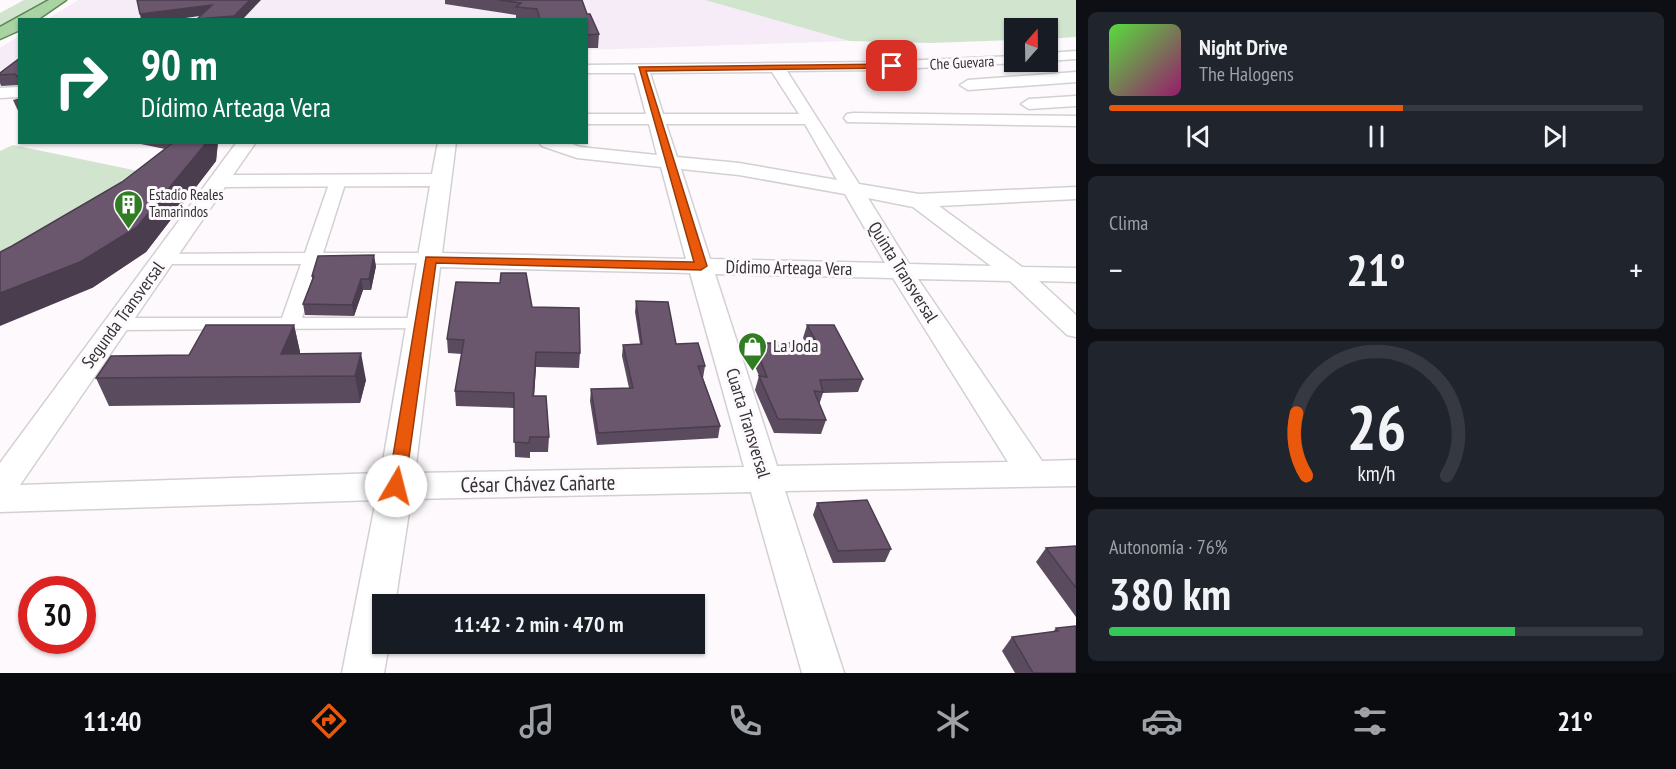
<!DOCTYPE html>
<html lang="es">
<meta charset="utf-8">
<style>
:root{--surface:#171b24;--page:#20242c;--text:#f1f3f6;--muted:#9ea1a6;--line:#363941;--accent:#ea580c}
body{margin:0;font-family:"PT Sans Narrow",sans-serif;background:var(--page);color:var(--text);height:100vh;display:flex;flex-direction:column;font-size:22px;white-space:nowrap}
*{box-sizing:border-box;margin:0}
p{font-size:20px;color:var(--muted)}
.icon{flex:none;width:33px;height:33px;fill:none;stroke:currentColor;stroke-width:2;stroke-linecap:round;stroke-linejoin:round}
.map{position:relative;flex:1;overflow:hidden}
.panel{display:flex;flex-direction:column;gap:12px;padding:12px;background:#0d0f14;width:600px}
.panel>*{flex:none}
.guide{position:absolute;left:18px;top:18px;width:570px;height:126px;border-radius:0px;box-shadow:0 2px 4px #0004;background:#0b6e4f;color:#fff;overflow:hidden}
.needle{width:39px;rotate:20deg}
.tools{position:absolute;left:1004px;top:18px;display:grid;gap:12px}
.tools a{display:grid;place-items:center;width:54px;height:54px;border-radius:0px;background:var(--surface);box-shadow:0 2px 4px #0004;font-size:30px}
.speed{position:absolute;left:18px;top:576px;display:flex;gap:12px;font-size:30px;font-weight:700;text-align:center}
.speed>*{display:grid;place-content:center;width:78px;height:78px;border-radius:50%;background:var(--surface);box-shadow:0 2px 4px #0004;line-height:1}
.speed .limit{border:9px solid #d22;background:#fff;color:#111}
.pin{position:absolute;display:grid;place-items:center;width:51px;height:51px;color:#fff;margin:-26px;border-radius:12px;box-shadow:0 3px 9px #0006}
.me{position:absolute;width:66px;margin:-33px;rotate:8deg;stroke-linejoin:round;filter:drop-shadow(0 0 4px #0008)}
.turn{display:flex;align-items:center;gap:21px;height:126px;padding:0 24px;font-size:27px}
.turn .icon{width:78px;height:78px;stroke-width:2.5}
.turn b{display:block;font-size:42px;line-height:51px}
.big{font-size:45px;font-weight:800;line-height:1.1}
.panel .widget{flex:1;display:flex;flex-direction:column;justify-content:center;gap:9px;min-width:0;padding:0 21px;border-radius:9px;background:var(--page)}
.panel .dial{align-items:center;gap:0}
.dial svg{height:156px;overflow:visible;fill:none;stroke:var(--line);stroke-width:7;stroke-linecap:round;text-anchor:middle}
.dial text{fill:var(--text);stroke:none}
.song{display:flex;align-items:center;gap:18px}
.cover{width:72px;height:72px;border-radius:9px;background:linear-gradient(135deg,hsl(110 70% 55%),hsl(320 70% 35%))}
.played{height:6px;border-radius:3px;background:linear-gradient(90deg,var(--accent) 55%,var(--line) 55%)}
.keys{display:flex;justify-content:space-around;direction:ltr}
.heat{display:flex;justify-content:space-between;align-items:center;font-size:33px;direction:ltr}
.charge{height:9px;border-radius:4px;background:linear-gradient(90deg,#34c759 76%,var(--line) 0)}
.trip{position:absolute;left:372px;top:594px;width:333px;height:60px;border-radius:0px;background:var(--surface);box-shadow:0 2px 4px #0004;font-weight:800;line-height:60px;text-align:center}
.menu{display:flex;height:96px;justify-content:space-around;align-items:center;background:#090b0e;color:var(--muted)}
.menu .icon{width:42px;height:42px}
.menu .active{color:var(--accent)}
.menu b{font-size:27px;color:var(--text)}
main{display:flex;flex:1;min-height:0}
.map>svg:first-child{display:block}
</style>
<main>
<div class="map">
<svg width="1076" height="673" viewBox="0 0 1076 673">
<rect width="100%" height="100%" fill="#fdf9fd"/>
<g fill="#f5ecf7">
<polygon points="78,0 705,0 849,41 587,50 586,20 46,20"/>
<polygon points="19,36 19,69 0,69 0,48"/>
</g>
<g fill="#d1e5ce">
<polygon points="24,0 53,0 0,31 0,13"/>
<polygon points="705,0 1076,0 1076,37 1047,39 1047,28 1014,28 1014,40 930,43 849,41"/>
<polygon points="13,145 143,172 0,252 0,151"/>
</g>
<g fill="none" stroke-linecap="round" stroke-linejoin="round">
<defs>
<polygon id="pedestrian" points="338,176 346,181 323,253 430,253 436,254 439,258 436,262 430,263 319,264 302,318 420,318 427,320 430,324 427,328 117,330 110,328 107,324 110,320 117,318 282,318 301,264 164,264 158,263 155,259 158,255 164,254 305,253 330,181"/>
<g id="minor">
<polygon points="1076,51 1076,59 1047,61 1047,53"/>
<path d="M1014 56V62H1020L1019 63 877 70 787 71 859 184 919 194 1076 187V199L939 206 1022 267 1076 268V282L1039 281 1076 315V337L1067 335 1010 281 918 279 1042 461 1076 460V486L785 491 844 673H802L751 492 411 499 395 604H382V644H389L384 673H342L376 500 0 512V463L237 142H256L233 175 432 174 438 142H456L442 253 686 259 661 167 577 158 542 146 539 142H567L580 147 657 155 649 124H586V114H646L635 73H586V65L877 62ZM772 72 799 114H663L650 73ZM666 124H805L837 180 739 163 677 157ZM681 169 739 175 845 194 885 263 710 259ZM430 186 381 473 20 485 225 187ZM868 198 913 207 991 266 909 264ZM440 267 690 273 744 467 415 473ZM715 274 893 278 1008 462 777 466Z"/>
<polygon points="1076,72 1076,82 968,90 960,85 968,80"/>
<polygon points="20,87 20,97 0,98 0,88"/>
<polygon points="1076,96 1076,106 1029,109 1021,104 1029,99"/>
<polygon points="853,113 1076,116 1076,126 847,122 844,118 847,114"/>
</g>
<polygon id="primary" points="49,0 66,0 37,20 20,20 20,30 0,39 0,27"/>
</defs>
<use href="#pedestrian" stroke="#d3d0d4" stroke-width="3"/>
<use href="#minor" stroke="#d3d0d4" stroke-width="3"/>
<use href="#primary" stroke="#5a8853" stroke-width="3"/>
<use href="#pedestrian" fill="#fff" fill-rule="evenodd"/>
<use href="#minor" fill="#fff" fill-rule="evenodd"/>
<use href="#primary" fill="#a9d3a2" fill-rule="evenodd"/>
</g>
<g fill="#5b4b5f">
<polygon points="445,0 582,0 587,14 599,34 598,48 586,48 586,20 516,19 516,15 445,4"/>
<polygon points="20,58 20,85 1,86 0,83 0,73"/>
<polygon points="20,98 20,115 13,100"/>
<polygon points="131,142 218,142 216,161 146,252 92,288 12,246 122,182 165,149"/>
<polygon points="376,266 371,290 363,290 354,316 305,315 303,304 312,279 312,276"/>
<polygon points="636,301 676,344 705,366 703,378 720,426 718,438 597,445 590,401 591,389 629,388 622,356 623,345 640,344 635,312"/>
<polygon points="532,307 580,353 579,368 536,367 534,396 549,437 548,452 530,452 530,458 515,457 514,408 456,406 455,391 462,354 448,353 447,339"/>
<polygon points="294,325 300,352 300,353 366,380 360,403 109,406 96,378 189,355"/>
<polygon points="807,325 863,379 858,392 823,393 819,405 826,420 821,434 774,433 755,390 759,376 751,356 754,343 806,343 803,338"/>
<polygon points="817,503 891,549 885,562 833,563 813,515"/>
<polygon points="1076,546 1076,617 1036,562 1046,548"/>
<polygon points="1056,628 1076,673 1015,673 1002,651 1012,637 1053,632"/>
</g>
<g fill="#4a3d4d">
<polygon points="250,0 261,0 242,20 198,20 197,19"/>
<polygon points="212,5 214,14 171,20 141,20 140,14"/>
<polygon points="207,142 218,142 216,161 146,252 92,288 0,326 0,293"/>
<polygon points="374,255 376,266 371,290 369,279"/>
<polygon points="361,279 363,290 354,316 352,305"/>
<polygon points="294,325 300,352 291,376 281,354"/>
<polygon points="536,352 536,367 533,411 533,396"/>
<polygon points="361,353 366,380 360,403 355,376"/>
</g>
<g fill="#6a576e" stroke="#4a3d4d" stroke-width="1.5">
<polygon points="137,0 250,0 234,16 197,19 212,5 140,14"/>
<polygon points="498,0 582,0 587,14 590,14 599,34 586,35 586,20 540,20 537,9 516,7 521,3"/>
<polygon points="20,58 20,77 18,77 15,74 0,75 0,73"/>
<polygon points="174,142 207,142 137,227 80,262 0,293 0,252 12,246 122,182"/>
<polygon points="374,255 369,279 361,279 352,305 303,304 314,276 312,276 318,256"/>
<polygon points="501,273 526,273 532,307 579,308 580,353 536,352 533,396 546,396 549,437 530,437 529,443 514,442 514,393 455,391 464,340 447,339 456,282 500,283"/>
<polygon points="636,301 668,302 676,344 698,343 705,366 698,366 720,426 598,433 591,389 633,388 623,345 642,344"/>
<polygon points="206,325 294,325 281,354 361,353 355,376 96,378 111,356 189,355"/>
<polygon points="807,325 834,325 863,379 820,380 823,392 814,391 826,420 778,419 759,376 767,377 754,343 817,343"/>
<polygon points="867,500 891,549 838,551 817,503"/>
<polygon points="1076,546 1076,588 1046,548"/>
<polygon points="1076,626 1076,673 1033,673 1012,637 1058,631 1056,628"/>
</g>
<polygon fill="#ea580c" stroke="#983908" stroke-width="1.5" points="892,64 896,66 895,68 646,71 707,266 701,270 436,263 405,486 402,491 396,493 390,491 388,486 426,257 694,262 639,67"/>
<defs>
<symbol id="building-pin" viewBox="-11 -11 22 30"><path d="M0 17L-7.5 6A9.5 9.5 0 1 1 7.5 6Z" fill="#317d24" stroke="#fdf9fd"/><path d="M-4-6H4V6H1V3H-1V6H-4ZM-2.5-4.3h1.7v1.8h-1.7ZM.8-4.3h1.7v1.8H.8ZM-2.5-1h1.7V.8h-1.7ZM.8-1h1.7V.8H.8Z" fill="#fff"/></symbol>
<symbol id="shop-pin" viewBox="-11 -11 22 30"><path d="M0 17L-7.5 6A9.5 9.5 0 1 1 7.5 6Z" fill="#317d24" stroke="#fdf9fd"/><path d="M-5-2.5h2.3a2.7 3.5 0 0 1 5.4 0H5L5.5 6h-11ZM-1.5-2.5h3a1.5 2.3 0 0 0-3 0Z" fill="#fff"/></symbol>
</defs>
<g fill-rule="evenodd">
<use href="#building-pin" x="112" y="188" width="33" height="45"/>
<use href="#shop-pin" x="736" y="330" width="33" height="45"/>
</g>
<g text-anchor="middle" stroke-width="6" stroke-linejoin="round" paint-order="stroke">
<g font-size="15" fill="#333233" stroke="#fdf9fd">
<text transform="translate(962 63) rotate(-3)" y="5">Che Guevara</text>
</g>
<g font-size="15" fill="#333233" stroke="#fdf9fd" text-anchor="start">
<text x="149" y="200">Estadio Reales<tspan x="149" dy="17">Tamarindos</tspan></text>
</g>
<g font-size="18" fill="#333233" stroke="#fdf9fd">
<text transform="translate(789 268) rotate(1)" y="6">Dídimo Arteaga Vera</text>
<text transform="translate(903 272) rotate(58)" y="6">Quinta Transversal</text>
<text transform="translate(123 315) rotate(-54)" y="6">Segunda Transversal</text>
<text transform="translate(748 423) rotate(73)" y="6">Cuarta Transversal</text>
</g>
<g font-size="18" fill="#333233" stroke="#fdf9fd" text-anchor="start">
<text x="773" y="352">La Joda</text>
</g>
<g font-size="21" fill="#333233" stroke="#fdf9fd">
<text transform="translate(538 484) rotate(-1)" y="7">César Chávez Cañarte</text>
</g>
</g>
</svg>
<div class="tools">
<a><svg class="needle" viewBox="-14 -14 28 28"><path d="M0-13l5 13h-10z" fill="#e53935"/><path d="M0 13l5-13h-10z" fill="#9ea1a6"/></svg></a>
</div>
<div class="speed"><div class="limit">30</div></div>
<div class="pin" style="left:892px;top:66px;background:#d93025"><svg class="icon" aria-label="arrive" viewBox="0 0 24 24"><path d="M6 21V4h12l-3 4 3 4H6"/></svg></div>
<svg class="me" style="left:396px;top:486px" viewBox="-20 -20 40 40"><circle r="19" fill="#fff"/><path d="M0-13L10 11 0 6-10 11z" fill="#ea580c"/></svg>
<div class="trip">11:42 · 2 min · 470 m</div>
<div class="guide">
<div class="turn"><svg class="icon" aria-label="right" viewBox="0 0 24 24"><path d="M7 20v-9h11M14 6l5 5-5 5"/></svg><div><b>90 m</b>Dídimo Arteaga Vera</div></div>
</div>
</div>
<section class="panel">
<div class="widget">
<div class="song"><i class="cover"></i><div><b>Night Drive</b><p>The Halogens</p></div></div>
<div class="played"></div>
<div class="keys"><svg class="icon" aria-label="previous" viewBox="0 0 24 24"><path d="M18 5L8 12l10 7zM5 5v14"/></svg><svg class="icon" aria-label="pause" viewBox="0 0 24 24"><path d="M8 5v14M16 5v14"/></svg><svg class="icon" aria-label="next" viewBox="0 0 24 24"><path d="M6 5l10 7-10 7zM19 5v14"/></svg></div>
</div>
<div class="widget"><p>Clima</p>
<div class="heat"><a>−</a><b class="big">21°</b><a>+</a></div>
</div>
<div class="widget dial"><svg viewBox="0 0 100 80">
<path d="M14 69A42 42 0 1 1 86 69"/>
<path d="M14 69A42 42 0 0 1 9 37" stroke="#ea580c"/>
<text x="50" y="56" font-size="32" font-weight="700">26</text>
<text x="50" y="72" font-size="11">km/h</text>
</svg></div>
<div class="widget"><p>Autonomía · 76%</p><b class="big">380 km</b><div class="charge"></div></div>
</section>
</main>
<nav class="menu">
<b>11:40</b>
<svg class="icon active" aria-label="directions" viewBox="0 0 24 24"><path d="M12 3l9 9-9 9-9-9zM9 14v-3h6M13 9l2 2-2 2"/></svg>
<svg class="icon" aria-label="music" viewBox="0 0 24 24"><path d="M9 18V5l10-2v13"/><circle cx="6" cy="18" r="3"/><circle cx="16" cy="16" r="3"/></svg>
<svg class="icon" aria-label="phone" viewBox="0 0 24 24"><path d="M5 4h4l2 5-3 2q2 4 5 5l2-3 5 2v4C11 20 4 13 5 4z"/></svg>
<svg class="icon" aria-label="climate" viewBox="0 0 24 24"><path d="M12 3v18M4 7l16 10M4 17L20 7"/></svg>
<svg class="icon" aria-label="car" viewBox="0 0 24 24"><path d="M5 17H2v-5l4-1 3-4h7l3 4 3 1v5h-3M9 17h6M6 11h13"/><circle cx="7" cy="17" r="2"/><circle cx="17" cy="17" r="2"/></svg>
<svg class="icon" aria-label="filters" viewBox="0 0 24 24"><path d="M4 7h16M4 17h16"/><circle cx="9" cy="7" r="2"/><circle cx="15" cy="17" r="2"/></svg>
<b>21°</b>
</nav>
